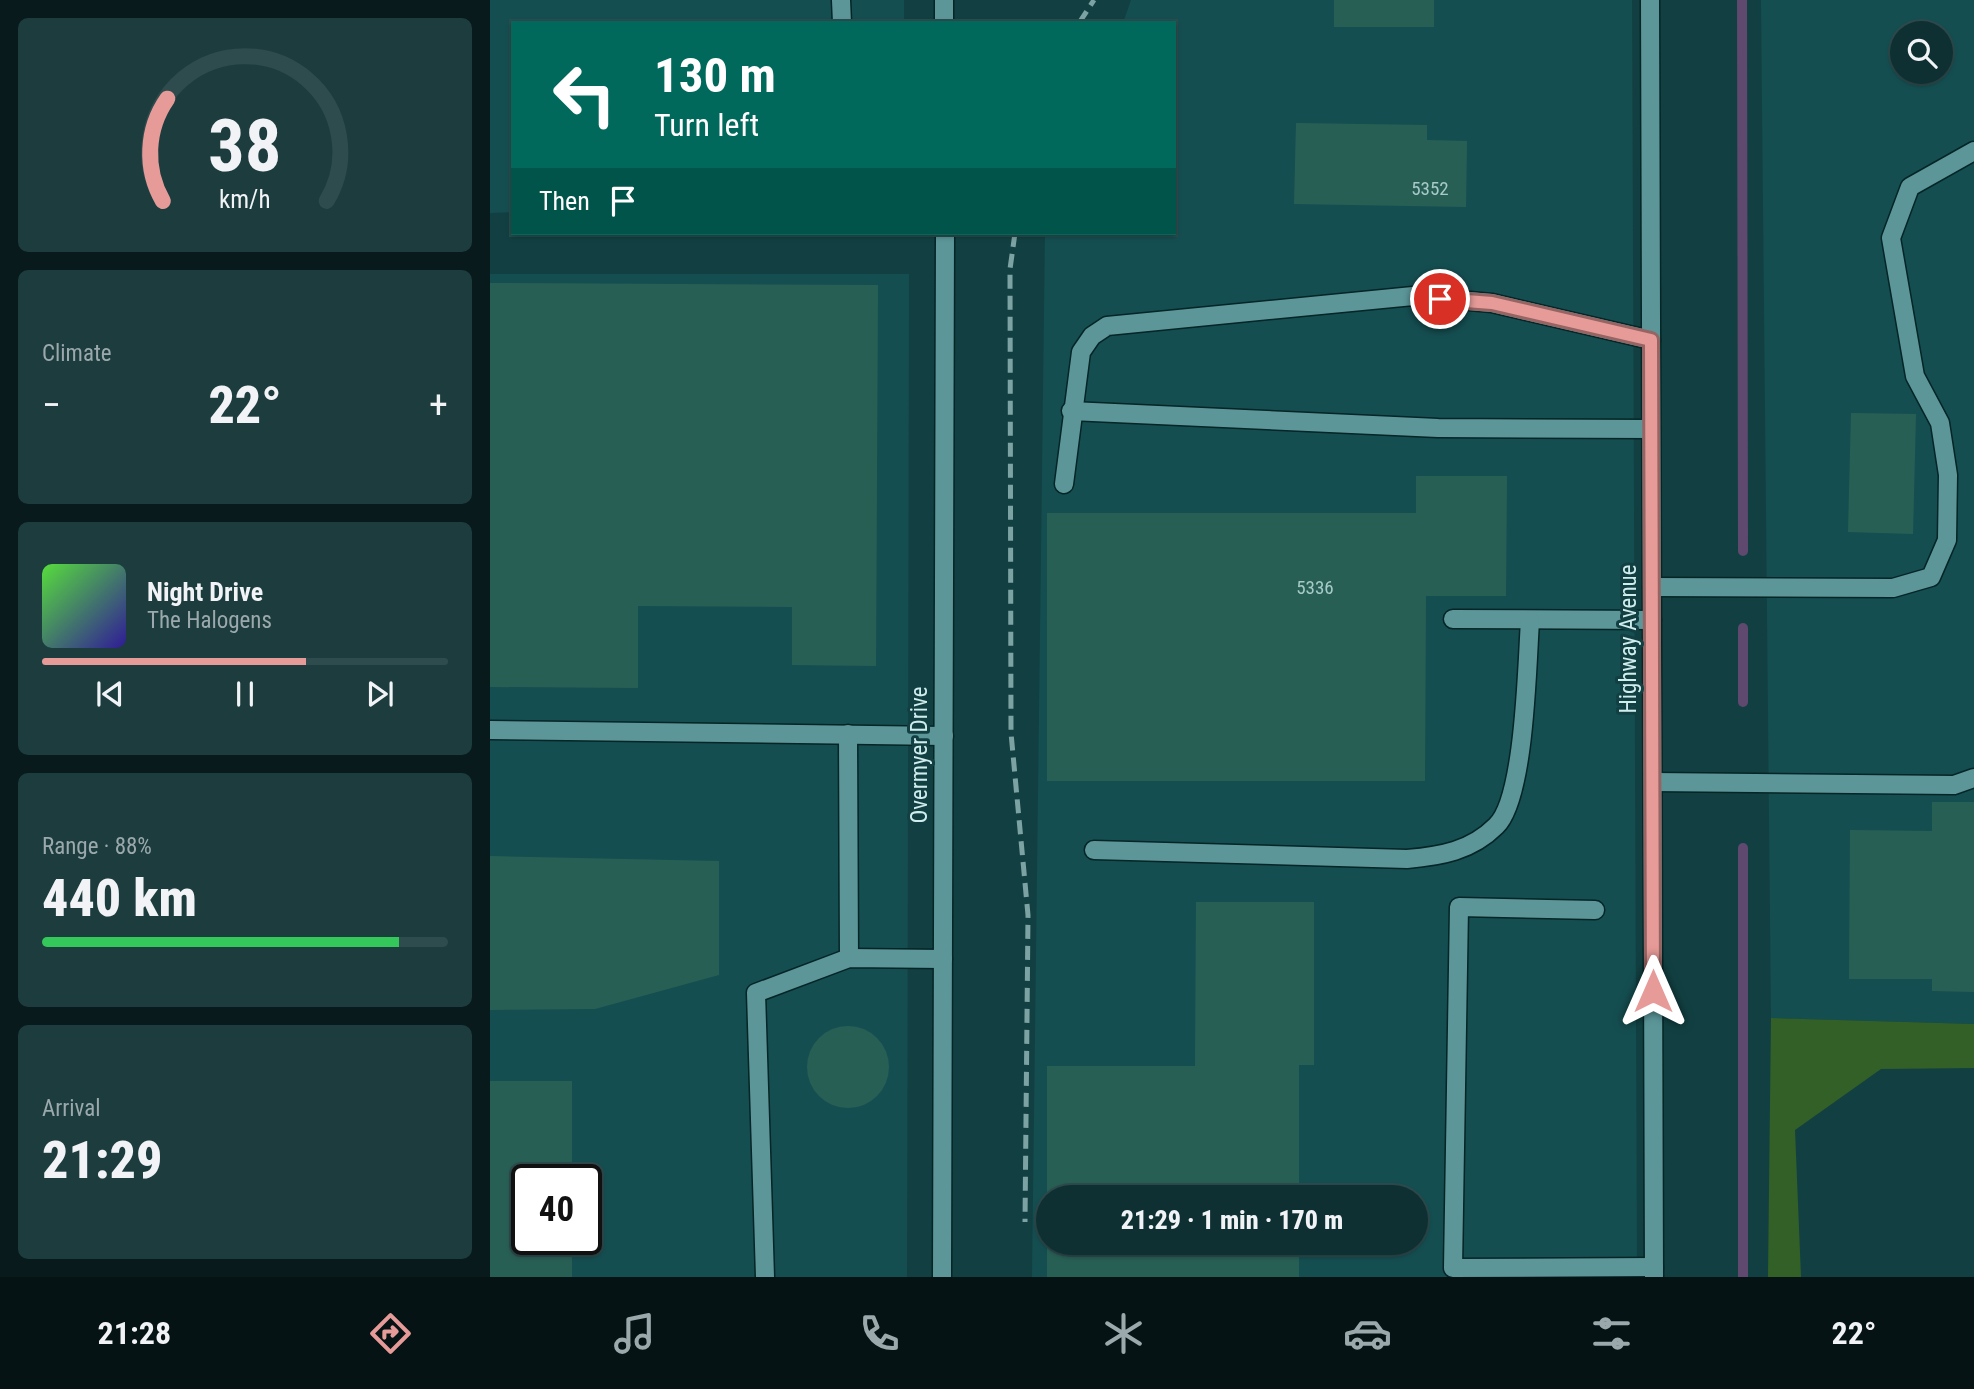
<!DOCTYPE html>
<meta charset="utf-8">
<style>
:root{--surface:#0e3032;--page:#1c3c3e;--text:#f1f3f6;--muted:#9ba9ac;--line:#2e4b4d;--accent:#e69b98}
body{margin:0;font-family:"Roboto Condensed",sans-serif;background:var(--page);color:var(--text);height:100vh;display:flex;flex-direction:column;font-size:26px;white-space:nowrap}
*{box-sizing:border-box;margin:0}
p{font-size:23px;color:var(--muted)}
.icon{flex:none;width:38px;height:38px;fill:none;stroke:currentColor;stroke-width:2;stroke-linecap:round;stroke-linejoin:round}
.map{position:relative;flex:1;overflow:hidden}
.drawer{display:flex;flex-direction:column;gap:18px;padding:18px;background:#081a1c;width:490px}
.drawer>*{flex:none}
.top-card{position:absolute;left:21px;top:21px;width:665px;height:214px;border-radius:0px;box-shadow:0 2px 5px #0004,0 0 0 2px var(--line);background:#00695c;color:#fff;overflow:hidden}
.fabs{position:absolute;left:1400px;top:21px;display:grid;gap:14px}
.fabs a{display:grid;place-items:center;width:63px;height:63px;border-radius:50%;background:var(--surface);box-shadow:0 2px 5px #0004,0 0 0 2px var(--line);font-size:35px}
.speed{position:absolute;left:21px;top:1164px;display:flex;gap:14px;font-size:35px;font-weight:700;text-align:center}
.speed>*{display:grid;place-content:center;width:91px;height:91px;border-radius:50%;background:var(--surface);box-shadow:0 2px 5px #0004,0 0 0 2px var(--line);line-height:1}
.speed .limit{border:4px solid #111;border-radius:10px;background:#fff;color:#111}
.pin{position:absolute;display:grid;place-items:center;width:60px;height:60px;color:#fff;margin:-30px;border:4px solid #fff;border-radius:50%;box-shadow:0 2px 7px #0007}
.me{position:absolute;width:77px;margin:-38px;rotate:0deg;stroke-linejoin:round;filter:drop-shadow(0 0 5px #0008)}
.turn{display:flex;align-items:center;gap:24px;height:147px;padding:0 28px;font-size:32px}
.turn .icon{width:91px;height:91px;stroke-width:2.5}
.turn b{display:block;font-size:49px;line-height:60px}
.then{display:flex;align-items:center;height:66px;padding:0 28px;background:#0003;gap:14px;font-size:26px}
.big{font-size:52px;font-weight:800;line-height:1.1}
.drawer .tile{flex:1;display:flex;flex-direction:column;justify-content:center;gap:10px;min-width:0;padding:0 24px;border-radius:10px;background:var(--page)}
.drawer .dial{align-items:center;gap:0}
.dial svg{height:182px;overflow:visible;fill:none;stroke:var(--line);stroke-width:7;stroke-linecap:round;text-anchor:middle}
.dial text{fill:var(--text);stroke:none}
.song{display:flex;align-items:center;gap:21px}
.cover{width:84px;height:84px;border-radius:10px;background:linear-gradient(135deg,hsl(110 70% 55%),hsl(250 70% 35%))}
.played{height:7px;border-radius:4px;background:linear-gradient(90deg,var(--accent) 65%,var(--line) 65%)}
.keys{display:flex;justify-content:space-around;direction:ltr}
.heat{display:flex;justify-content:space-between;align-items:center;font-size:38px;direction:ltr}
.charge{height:10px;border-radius:5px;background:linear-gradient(90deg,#34c759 88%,var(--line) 0)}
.trip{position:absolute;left:546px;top:1185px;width:392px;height:70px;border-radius:35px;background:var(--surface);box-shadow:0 2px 5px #0004,0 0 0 2px var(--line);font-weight:800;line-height:70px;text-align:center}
.tab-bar{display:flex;height:112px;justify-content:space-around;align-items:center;background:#061314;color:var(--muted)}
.tab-bar .icon{width:49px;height:49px}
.tab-bar .active{color:var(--accent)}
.tab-bar b{font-size:32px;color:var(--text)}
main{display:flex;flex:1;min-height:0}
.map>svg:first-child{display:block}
</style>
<main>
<section class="drawer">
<div class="tile dial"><svg viewBox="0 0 100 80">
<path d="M14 69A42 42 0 1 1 86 69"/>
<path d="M14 69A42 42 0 0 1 16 24" stroke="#e69b98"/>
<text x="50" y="56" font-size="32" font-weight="700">38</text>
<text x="50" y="72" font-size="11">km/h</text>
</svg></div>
<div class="tile"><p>Climate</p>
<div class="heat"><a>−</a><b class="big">22°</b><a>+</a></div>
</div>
<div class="tile">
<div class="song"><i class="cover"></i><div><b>Night Drive</b><p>The Halogens</p></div></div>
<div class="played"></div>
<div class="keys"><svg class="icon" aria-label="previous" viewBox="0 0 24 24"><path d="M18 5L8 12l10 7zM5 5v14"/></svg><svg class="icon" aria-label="pause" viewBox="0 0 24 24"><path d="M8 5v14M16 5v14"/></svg><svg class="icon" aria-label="next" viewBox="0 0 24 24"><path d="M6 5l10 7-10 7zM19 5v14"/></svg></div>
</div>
<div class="tile"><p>Range · 88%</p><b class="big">440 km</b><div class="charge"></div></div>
<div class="tile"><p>Arrival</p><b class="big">21:29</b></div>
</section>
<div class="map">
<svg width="1484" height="1277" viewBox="0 0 1484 1277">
<rect width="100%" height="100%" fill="#124042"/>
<g fill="#154e51" fill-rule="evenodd">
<polygon points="0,0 414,0 414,23 23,23 23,212 0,213"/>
<path d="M641 0H1142L1147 1277H542L555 233H684V23H633ZM558 1197H926V1242H558Z"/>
<path d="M1271 0H1484V1024L1281 1018ZM1412 33H1451V72H1412Z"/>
<path d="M0 274H419L417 1277H0ZM37 1180H96V1239H37Z"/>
</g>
<polygon fill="#336027" points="1281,1018 1484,1024 1484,1068 1391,1069 1305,1130 1311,1277 1278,1277"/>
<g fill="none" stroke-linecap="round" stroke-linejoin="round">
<g stroke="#5f496f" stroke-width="10">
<polyline points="1252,0 1253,551"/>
<polyline points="1253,702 1253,628"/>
<polyline points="1253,848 1253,1277"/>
</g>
</g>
<g fill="#285f55">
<rect x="844" y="0" width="100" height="27"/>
<polygon points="806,123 937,125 937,140 977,141 976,207 804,204"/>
<polygon points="0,283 388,285 386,666 302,665 302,607 148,606 148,688 0,687"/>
<polygon points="1361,413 1426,414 1423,534 1358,532"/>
<polygon points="926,476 1017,476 1016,596 936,596 935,781 557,781 557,513 926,513"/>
<polygon points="1442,802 1484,802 1484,992 1442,991 1442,979 1359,979 1360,830 1442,831"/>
<polygon points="0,856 229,861 229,975 105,1009 0,1010"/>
<polygon points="706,902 824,902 824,1065 809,1065 809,1197 558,1197 558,1242 809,1242 809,1277 557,1277 557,1066 705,1066"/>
<circle cx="358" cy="1067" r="41"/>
<polygon points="0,1081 82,1081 82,1180 37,1180 37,1239 82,1239 82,1277 0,1277"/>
</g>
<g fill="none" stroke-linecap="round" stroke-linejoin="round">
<defs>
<g id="service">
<polyline points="351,0 352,23"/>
<polyline points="581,411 948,428 1161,429"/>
<polyline points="574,484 591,352 602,336 617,326 923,296 1002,303 1161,340"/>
<polyline points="1162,587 1403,588 1441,577 1457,540 1458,475 1450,423 1425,376 1401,238 1420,187 1484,151"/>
<polyline points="963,619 1162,620"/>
<polyline points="0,730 454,736"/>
<polyline points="358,734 359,958"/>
<polyline points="1163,782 1464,785 1484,778"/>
<path d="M604 850 917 859C951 856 981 851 1006 826 1035 799 1037 663 1040 621"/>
<polyline points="1105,910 969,907 963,1268 1164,1267"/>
<polyline points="275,1277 266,993 359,958 453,959"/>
</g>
<g id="minor">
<polyline points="454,0 454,23"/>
<polyline points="452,1277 455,233"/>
</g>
<polyline id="tertiary" points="1160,0 1164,1277"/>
</defs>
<use href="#service" stroke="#052526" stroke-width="21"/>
<use href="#minor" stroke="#052526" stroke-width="21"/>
<use href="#tertiary" stroke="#052526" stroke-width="21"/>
<use href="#service" stroke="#5c9699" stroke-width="18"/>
<use href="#minor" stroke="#5c9699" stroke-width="18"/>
<use href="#tertiary" stroke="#5c9699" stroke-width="18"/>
<g stroke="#7da2a3" stroke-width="5" stroke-dasharray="14 7" stroke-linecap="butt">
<polyline points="589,23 604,0"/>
<polyline points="525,233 520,269 521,733 538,915 535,1222"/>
</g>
</g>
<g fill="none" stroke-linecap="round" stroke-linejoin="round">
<defs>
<polyline id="route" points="950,299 1002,303 1161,340 1163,991"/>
</defs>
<use href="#route" stroke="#966563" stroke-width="18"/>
<use href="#route" stroke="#e69b98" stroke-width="12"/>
</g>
<g text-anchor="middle" stroke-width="6" stroke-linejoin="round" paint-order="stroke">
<g font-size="19" fill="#a6cac8">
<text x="940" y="195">5352</text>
<text x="825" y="594">5336</text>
</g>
<g font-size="23" fill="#d0edee" stroke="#124042">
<text transform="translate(1138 639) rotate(-90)" y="8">Highway Avenue</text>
<text transform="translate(429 755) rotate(-90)" y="8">Overmyer Drive</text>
</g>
</g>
</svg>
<div class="fabs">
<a><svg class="icon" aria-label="search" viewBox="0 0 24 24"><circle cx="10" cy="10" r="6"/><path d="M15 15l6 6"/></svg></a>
</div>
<div class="speed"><div class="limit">40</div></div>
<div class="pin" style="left:950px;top:299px;background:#d93025"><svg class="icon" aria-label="arrive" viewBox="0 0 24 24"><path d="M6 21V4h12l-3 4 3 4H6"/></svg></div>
<svg class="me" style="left:1163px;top:991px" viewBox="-20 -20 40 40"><path d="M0-17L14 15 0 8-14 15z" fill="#e69b98" stroke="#fff" stroke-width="4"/></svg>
<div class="trip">21:29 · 1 min · 170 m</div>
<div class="top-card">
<div class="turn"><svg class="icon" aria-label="left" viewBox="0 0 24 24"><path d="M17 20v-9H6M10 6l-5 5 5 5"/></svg><div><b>130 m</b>Turn left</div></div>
<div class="then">Then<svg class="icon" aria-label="arrive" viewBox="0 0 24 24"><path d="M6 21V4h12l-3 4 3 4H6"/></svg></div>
</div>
</div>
</main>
<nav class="tab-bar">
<b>21:28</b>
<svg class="icon active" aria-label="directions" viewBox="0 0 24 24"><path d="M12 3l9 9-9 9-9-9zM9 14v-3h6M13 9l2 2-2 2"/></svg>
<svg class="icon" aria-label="music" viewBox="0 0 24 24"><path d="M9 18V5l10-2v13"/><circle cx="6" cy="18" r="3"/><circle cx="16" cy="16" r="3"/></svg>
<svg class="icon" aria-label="phone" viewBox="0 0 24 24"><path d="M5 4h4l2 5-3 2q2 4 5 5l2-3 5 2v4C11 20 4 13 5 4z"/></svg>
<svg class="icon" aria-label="climate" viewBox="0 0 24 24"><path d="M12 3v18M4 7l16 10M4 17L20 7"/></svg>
<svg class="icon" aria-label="car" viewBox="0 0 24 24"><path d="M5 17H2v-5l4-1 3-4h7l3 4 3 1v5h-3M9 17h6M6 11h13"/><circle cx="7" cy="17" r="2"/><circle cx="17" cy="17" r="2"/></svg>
<svg class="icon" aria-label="filters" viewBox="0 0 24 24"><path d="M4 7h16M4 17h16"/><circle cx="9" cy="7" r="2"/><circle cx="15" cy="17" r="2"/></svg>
<b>22°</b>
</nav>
